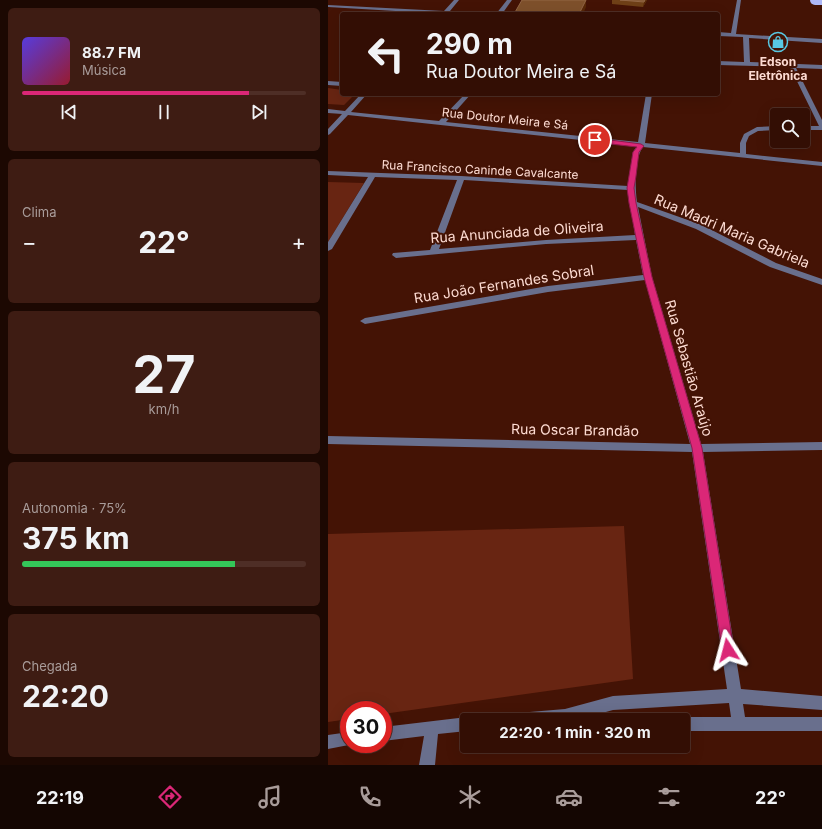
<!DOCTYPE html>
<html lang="pt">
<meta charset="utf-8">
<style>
:root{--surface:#330e04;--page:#3e1c13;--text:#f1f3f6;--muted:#a99c9a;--line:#4e2e26;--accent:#db2777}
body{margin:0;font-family:Inter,sans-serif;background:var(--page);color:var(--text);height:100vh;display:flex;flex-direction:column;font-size:15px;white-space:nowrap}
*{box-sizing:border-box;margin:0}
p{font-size:13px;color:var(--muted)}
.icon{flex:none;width:22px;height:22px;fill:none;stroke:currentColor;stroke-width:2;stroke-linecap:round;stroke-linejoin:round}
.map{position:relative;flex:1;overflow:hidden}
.panel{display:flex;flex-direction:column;gap:8px;padding:8px;background:#1c0802;width:328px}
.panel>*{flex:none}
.guide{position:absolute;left:12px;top:12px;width:380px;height:84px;border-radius:4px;box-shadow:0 4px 16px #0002,0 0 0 1px var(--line);background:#330e04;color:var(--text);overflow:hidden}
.fabs{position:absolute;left:442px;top:108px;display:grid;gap:8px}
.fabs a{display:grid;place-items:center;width:40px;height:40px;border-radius:4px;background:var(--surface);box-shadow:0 4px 16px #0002,0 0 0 1px var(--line);font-size:20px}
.speed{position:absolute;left:12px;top:701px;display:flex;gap:8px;font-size:20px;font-weight:700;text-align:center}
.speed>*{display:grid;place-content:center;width:52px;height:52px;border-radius:50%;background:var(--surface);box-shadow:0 4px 16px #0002,0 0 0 1px var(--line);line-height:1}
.speed .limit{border:6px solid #d22;background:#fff;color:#111}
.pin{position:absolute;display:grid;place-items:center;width:34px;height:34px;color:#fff;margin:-17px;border:2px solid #fff;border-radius:50%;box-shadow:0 1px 4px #0007}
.me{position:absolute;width:44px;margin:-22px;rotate:351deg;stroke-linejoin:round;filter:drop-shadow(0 0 3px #0008)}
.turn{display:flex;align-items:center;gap:14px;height:84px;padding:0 20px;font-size:18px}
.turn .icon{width:52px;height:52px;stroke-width:2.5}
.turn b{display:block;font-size:28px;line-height:34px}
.big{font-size:30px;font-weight:700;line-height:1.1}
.panel .tile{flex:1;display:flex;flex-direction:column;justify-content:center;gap:6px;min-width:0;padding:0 14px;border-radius:6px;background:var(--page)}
.panel .dial{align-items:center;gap:0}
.dial b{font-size:52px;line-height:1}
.song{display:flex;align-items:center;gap:12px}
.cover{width:48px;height:48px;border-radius:6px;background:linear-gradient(135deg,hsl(250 70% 55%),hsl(350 70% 35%))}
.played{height:4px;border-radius:2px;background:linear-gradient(90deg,var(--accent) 80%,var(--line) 80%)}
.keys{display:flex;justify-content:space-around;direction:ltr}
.heat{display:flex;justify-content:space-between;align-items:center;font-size:22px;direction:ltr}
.charge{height:6px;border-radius:3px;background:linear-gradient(90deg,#34c759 75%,var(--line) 0)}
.trip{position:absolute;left:132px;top:713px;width:230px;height:40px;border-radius:4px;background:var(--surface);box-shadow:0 4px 16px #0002,0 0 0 1px var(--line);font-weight:700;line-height:40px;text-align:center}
.tab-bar{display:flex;height:64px;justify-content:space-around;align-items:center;background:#140602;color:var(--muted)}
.tab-bar .icon{width:28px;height:28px}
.tab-bar .on{color:var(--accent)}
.tab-bar b{font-size:18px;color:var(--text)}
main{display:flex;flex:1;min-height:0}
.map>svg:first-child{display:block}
</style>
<main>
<section class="panel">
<div class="tile">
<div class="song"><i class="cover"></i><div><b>88.7 FM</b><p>Música</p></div></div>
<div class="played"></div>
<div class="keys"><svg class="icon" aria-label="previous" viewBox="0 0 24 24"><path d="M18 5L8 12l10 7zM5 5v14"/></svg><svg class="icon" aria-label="pause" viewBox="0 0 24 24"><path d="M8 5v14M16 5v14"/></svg><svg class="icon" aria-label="next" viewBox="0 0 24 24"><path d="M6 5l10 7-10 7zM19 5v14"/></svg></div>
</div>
<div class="tile"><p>Clima</p>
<div class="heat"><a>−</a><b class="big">22°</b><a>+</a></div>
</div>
<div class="tile dial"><b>27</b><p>km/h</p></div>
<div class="tile"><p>Autonomia · 75%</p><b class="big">375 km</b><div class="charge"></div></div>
<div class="tile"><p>Chegada</p><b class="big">22:20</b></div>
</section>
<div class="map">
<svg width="494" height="765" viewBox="0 0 494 765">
<rect width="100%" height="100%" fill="#441305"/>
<g fill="#682512">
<polygon points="0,88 14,90 14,94 27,94 16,105 0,104"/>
<polygon points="0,182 36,183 0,242"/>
<polygon points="296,526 305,679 55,714 55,710 21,710 21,719 0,722 0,534"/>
</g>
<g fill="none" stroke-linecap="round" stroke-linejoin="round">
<g fill="#696f8d" fill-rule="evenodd">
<polygon points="126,0 131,0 122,11 146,12 149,14 118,14 0,7 0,5 116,11"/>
<polygon points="179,0 184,0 174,14 168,14"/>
<polygon points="409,0 413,0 408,34 494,39 494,43 421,38 422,62 494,65 494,69 468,68 494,120 494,130 475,130 475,126 491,126 462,67 390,65 390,61 416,62 415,37 390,36 390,32 403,33"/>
<polygon points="0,81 14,82 14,86 0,85"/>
<path d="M33 94H39L23 112 111 121 137 94H143L118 122 310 142 318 94H324L317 143 412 153V143L416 134 429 127 449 126V130L430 131 421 136 418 143V154L494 162V166L315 147C306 159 307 187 309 202L374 225 448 263 494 279V285L442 267 368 229 310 207 324 277 373 444 494 442V450L375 452 413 689 494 696V710L415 704 417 717H494V731H355V720H349L355 717H403L401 703 285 710 249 720H183L185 715 190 713 237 709 285 696 399 689 364 452 0 444V436L362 444 317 280 220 292 37 324 32 321 37 318 220 286 315 275 308 240 218 244 68 258 64 255 65 253 102 250 129 180 47 177 4 249 0 251V242L40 177 0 175V171L133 176 300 186 305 152 309 146 20 115 2 134 0 135V129L14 114 0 113V109L17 111ZM136 180 300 190 307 235 218 240 111 249Z"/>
<polygon points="139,717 145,720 139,720 139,731 110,734 107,765 91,765 96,736 55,741 55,727"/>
<polygon points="21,732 21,744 26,744 0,749 0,735"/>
</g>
<polyline stroke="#adb8f8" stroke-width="10" points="487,0 494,0"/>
</g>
<polygon fill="#6f4017" points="284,0 319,0 315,7 284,4"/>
<g fill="#572707">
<polygon points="258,0 258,7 255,14 251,14"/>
<polygon points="317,0 319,0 315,7 316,2"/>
</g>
<g fill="#7e502b" stroke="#926645">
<polygon points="194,0 258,0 251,14 181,14 182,13 186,14"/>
<polygon points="292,0 317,0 316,2"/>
</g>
<polygon fill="#db2777" stroke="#8e194d" points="267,138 313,144 316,146 311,152 308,176 306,188 308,203 324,277 374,448 406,650 404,654 400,656 396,654 394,650 364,448 316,277 301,203 299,188 305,152 309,147 265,142 264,140"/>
<defs>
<symbol id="shop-ring" viewBox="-11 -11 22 22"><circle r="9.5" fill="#441305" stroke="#58c9e4" stroke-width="1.5"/><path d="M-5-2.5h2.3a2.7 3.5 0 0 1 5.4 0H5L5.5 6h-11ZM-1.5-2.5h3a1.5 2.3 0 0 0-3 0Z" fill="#58c9e4"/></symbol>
</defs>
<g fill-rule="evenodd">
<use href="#shop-ring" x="439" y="31" width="22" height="22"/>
</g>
<g text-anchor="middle" stroke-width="4" stroke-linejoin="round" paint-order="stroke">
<g font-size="12" font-weight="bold" fill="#fddbd2" stroke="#441305">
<text x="450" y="66">Edson<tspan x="450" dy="14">Eletrônica</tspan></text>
</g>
<g font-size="12" fill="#fddbd2" stroke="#441305">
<text transform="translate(177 119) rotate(6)" y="4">Rua Doutor Meira e Sá</text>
<text transform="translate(152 170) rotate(3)" y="4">Rua Francisco Caninde Cavalcante</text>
</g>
<g font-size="14" fill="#fddbd2" stroke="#441305">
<text transform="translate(404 231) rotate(23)" y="5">Rua Madri Maria Gabriela</text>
<text transform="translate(189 232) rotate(-4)" y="5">Rua Anunciada de Oliveira</text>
<text transform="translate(176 284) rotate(-9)" y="5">Rua João Fernandes Sobral</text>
<text transform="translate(361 368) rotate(74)" y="5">Rua Sebastião Araújo</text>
<text transform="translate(247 430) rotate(1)" y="5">Rua Oscar Brandão</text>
</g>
</g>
</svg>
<div class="fabs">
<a><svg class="icon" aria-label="search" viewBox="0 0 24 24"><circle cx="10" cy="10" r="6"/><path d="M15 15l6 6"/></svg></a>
</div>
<div class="speed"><div class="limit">30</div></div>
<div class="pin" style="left:267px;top:140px;background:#d93025"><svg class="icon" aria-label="arrive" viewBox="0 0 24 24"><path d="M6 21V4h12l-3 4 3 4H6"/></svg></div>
<svg class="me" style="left:400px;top:650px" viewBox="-20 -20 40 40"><path d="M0-17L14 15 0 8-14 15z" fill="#db2777" stroke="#fff" stroke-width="4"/></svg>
<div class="trip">22:20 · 1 min · 320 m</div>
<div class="guide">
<div class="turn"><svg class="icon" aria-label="left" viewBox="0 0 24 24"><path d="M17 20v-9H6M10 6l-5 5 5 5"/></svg><div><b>290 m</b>Rua Doutor Meira e Sá</div></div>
</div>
</div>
</main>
<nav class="tab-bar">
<b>22:19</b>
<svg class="icon on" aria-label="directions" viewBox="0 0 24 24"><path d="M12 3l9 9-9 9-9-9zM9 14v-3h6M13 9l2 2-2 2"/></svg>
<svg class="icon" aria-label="music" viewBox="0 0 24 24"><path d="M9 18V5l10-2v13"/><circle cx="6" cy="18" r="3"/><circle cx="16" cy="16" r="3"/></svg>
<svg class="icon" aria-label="phone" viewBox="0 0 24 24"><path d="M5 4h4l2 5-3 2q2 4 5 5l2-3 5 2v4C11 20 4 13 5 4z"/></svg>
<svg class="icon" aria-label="climate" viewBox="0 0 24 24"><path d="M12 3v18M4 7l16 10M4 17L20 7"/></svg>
<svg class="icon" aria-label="car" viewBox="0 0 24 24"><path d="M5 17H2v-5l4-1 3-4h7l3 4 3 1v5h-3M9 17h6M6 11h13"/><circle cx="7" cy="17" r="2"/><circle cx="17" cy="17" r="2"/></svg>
<svg class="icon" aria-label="filters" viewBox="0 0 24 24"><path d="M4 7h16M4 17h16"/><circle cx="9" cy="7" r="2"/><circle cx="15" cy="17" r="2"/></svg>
<b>22°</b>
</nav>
